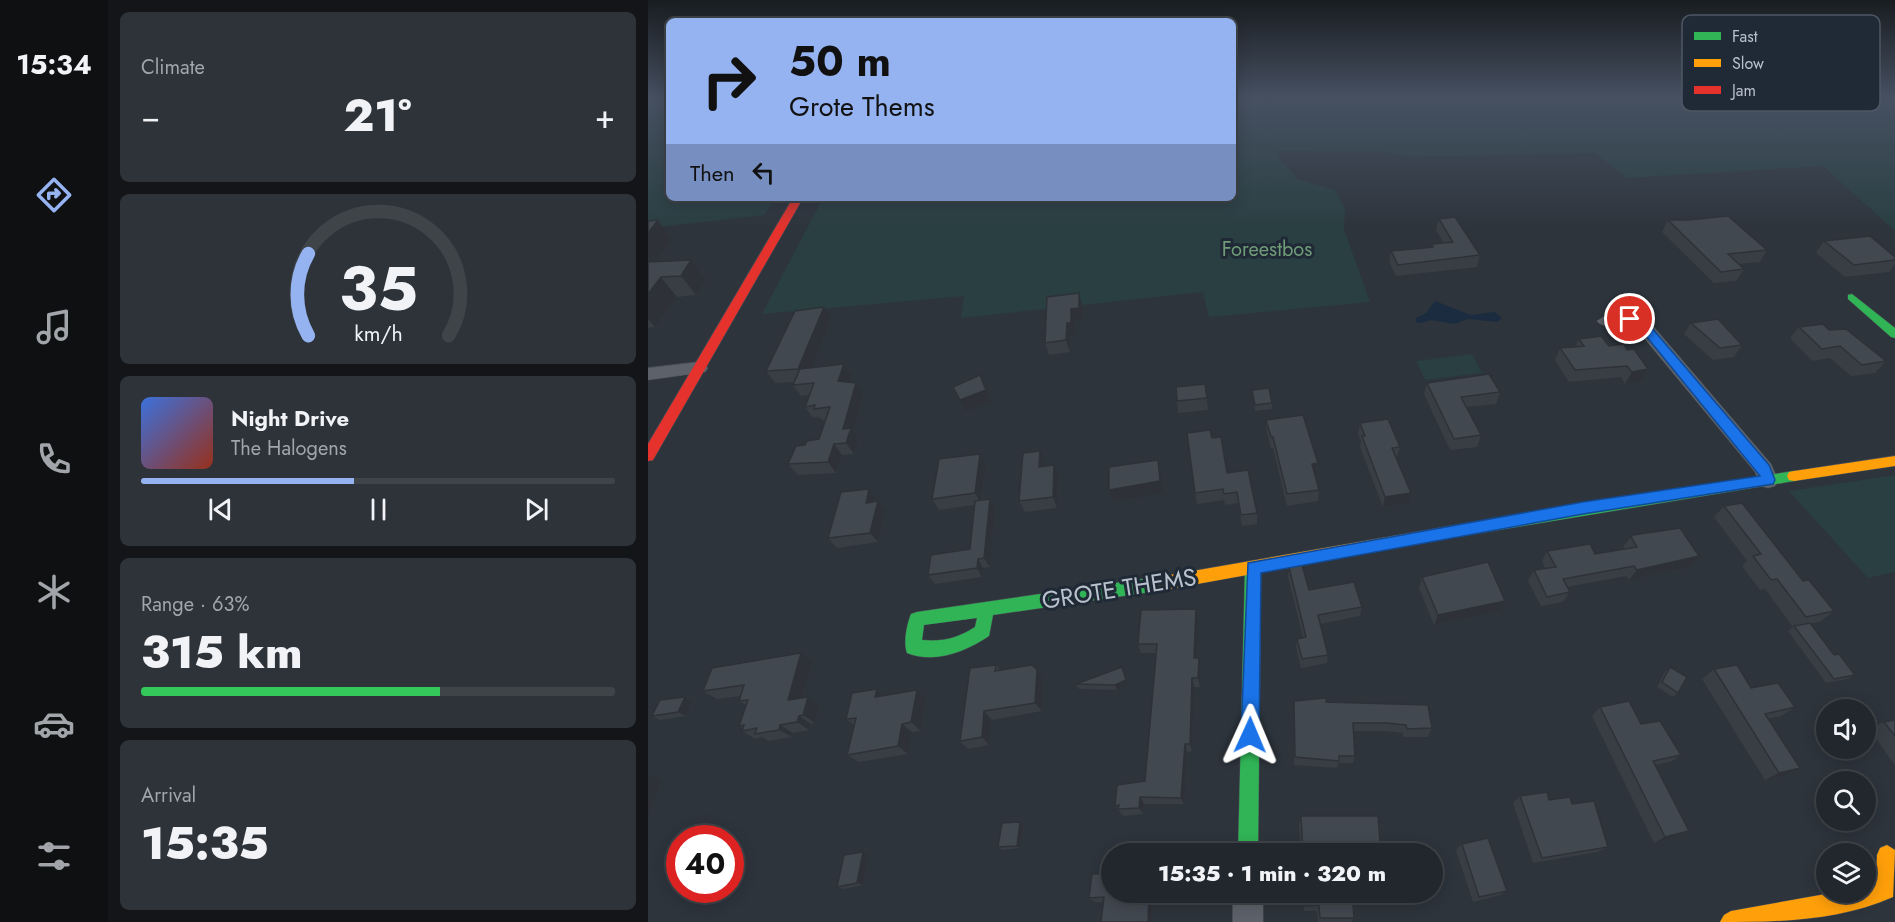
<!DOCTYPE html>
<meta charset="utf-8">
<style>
:root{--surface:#22272d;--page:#2e3339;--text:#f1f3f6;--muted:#a2a5aa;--line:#3f4449;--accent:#95b2f1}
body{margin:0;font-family:Jost,sans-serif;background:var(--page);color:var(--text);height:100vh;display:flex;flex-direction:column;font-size:22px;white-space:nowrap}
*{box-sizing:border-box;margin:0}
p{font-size:20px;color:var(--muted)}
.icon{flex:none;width:33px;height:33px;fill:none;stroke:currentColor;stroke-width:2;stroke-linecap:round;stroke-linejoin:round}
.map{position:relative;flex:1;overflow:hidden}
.side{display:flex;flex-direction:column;gap:12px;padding:12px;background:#131519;width:540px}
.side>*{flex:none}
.top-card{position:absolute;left:18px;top:18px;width:570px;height:183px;border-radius:9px;box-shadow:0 3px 15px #0003,0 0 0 2px var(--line);background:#95b2f1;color:#111;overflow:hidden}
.controls{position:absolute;left:1168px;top:699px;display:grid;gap:12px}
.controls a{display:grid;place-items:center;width:60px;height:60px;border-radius:50%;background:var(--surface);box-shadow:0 3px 15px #0003,0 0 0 2px var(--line);font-size:30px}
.speed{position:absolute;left:18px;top:825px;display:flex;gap:12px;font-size:30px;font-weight:700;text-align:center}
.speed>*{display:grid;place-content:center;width:78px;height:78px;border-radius:50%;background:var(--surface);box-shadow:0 3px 15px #0003,0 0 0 2px var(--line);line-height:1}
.speed .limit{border:9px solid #d22;background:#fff;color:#111}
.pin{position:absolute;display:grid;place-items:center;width:51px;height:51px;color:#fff;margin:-26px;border:3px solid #fff;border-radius:50%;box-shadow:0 2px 6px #0007}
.me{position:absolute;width:66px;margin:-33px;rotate:1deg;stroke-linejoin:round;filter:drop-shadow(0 0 4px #0008)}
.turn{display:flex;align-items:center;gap:21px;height:126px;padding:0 24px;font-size:27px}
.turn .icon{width:78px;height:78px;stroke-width:2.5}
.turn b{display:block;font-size:42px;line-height:51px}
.then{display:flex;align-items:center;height:57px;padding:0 24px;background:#0003;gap:12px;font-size:22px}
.big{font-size:45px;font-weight:800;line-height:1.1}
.side .tile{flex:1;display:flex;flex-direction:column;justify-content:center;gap:9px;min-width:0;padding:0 21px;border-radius:9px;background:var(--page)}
.side .dial{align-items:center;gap:0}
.dial svg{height:156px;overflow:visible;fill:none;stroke:var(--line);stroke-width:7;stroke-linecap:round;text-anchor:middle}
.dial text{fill:var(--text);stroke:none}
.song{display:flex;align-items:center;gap:18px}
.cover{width:72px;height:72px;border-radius:9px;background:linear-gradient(135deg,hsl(220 70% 55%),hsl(10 70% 35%))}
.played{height:6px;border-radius:3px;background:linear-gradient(90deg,var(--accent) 45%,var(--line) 45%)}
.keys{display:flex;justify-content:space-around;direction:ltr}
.heat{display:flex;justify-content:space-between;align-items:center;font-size:33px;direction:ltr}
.charge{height:9px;border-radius:4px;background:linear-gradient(90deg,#34c759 63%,var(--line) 0)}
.trip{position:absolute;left:453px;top:843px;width:342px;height:60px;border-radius:30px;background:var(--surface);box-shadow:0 3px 15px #0003,0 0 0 2px var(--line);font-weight:800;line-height:60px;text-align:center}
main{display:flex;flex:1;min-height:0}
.menu{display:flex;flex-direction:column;width:108px;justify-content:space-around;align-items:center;background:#0e1012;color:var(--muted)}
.menu .icon{width:42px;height:42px}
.menu .on{color:var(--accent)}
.menu b{font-size:27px;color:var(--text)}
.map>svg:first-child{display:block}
</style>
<main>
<nav class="menu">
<b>15:34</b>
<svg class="icon on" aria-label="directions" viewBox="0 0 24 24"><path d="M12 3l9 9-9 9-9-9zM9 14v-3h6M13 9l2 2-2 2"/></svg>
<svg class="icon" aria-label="music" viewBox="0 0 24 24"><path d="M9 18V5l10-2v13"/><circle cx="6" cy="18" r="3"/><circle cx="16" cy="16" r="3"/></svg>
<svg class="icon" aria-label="phone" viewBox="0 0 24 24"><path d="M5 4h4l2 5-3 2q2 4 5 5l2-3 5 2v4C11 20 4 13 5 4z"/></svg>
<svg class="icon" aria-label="climate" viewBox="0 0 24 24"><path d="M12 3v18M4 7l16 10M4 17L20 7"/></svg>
<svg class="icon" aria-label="car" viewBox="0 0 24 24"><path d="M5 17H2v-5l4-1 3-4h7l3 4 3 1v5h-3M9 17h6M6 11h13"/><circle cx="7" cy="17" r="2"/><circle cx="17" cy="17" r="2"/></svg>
<svg class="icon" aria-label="filters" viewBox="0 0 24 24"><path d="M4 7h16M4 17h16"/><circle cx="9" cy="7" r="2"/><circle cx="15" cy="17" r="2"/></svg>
</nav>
<section class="side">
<div class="tile"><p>Climate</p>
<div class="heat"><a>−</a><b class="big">21°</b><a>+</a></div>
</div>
<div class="tile dial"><svg viewBox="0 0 100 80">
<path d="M14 69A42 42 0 1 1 86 69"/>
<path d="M14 69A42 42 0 0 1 14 27" stroke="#95b2f1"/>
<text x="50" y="56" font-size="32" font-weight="700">35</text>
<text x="50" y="72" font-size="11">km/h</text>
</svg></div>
<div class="tile">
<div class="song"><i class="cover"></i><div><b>Night Drive</b><p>The Halogens</p></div></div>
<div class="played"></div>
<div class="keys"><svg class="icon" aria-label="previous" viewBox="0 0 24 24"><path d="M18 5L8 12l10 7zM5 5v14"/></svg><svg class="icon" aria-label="pause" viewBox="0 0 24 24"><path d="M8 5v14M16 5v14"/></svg><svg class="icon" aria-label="next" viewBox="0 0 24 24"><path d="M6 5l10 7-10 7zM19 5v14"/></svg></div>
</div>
<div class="tile"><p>Range · 63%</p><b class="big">315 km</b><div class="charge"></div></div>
<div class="tile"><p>Arrival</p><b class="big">15:35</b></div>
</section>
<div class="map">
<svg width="1247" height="922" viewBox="0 0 1247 922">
<rect width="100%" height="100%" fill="#2d343c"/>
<g fill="#2a3f42">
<polygon points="0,99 21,99 21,198 127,198 116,215 0,228"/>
<polygon points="585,99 1247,99 1247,231 1175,166 979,178 947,153 765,157 734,152 631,151 631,158 650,179 687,190 697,208 696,229 722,302 561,317 555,292 313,318 316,296 114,314 175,198 585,198"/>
<polygon points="824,354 834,373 777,380 768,361"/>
<polygon points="1247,475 1247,572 1220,578 1141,491"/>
</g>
<polygon fill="#1c2c40" points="787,301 823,315 847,312 854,318 849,322 820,319 806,324 783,320 773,323 768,322 768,318 778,313"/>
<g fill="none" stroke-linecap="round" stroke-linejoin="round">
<defs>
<g id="street">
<path d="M982 314 999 319 1123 464 1130 480 1127 486 1120 488 1113 486 1107 472 987 327C975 322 957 331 949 321L957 316Z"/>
<polygon points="51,362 60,368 57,372 0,380 0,368"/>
<rect x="585" y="892" width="30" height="30"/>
</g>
<g id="fast">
<polygon points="1204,294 1247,328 1247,338 1243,337 1200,299 1200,295"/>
<polygon points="1146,471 1151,472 1153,476 1151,480 1146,481 826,534 821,532 819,528 821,524 826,522"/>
<polygon points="605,561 610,563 613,568 610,854 590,854 597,568 600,563"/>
<path d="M516 576 521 578 524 583 521 588 516 590 345 615 341 636C317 652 287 664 259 653 255 642 259 624 263 614L269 612ZM329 618 327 627C310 638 295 642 274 640L276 625Z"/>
</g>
<g id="slow">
<polygon points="1247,456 1247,466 1146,481 1141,480 1139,476 1141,472 1146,471"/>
<polygon points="826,522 831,524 833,528 831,532 826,534 516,590 511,588 508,583 511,578 516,576"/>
<path d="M1239 845 1247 850 1245 897C1191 921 1131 922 1072 922L1076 915 1083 911 1189 892H1218V887L1228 884 1229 855 1232 848Z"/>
</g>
<polygon id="jam" points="145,198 155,198 5,460 0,461 0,444"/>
</defs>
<use href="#street" stroke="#4b5159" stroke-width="1"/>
<use href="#fast" stroke="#4b5159" stroke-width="1"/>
<use href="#slow" stroke="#4b5159" stroke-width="1"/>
<use href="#jam" stroke="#4b5159" stroke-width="1"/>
<use href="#street" fill="#5d626a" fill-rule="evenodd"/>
<use href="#fast" fill="#30b455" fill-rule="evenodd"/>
<use href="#slow" fill="#ff9f0a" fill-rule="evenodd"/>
<use href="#jam" fill="#e5322d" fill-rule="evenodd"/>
</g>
<g fill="#393e45">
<polygon points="791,219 832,255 829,267 748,276 741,262 743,251 783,247 784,244 796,243 788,230"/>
<polygon points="10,220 24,240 8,262 43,260 58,280 48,295 29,297 7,327 0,328 0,221"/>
<polygon points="1020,220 1119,250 1112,262 1090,264 1096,269 1088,281 1066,283 1014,232"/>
<polygon points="1176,241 1247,257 1247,264 1241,272 1197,277 1168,253"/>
<polygon points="434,305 434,320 427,321 427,334 423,335 422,352 401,355 397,343"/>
<polygon points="183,319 164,367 196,364 204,375 201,382 208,383 216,394 205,431 211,439 206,454 194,455 188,473 150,475 140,464 157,445 171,439 178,420 174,420 171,417 165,418 157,407 161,395 153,396 145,385 146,382 127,383 118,371"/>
<polygon points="1043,323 1094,345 1086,357 1065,360 1036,334"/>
<polygon points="1151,327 1181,330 1238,361 1227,373 1203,376 1182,358 1164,361 1142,338"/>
<polygon points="931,339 979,350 1000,369 994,381 977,384 973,377 921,382 907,360 912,348 927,347"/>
<polygon points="779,383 852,392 848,404 818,407 833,435 829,447 802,450 776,394"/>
<polygon points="557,384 560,410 530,413 529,401"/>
<polygon points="604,390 624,403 624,409 607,411"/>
<polygon points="618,420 670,463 669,474 667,475 671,490 670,501 639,506 625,448 623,449 619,432"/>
<polygon points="712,423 752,447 749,457 748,457 760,503 735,507 712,447 713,441 710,434"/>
<polygon points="539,433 564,438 579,473 609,513 609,524 594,526 590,503 577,505 576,500 549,504"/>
<polygon points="397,463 396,466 410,476 409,508 377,512 371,501"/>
<polygon points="338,465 334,500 342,499 347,508 342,567 335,568 334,577 287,584 280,575 322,549 326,505 291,510 284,499"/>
<polygon points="221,489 228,499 228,502 230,501 237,511 230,542 189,548 180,538"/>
<polygon points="1076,506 1155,581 1186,611 1173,621 1162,624 1186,655 1207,675 1199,679 1178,683 1140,631 1145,627 1117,589 1112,590 1094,566 1099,561 1066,517"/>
<polygon points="983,537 1051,556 1042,567 981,580 978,576 919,587 922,592 915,602 893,606 880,581 886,570 897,568 894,561 899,551 947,554 976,549 975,547"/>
<polygon points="641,567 661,590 714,607 712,616 672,624 680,655 679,663 653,668 648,647 649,639 655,637 640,577"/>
<polygon points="774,577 852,611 786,625 771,588"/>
<polygon points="548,609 550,619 548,658 552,667 552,687 546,687 544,751 539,752 536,804 496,804 495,814 475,816 467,806 497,781 509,653 493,653 490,644"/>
<polygon points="164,662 155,698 160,697 171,706 167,723 163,724 161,730 145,733 144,737 120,741 114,737 107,739 94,731 95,728 91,726 98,705 91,701 93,696 69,699 55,691"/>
<polygon points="348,665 352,670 389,670 395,679 394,711 344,720 341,745 320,749 312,741"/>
<polygon points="1022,667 1030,693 1025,697 1009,687 1017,672"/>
<polygon points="1066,669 1103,688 1147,707 1133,716 1120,719 1152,768 1138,775 1117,780 1054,679"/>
<polygon points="428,684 480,685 469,690 431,689"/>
<polygon points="229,689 236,695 278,699 273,731 264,732 260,754 211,762 199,755 206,725 198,719"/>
<polygon points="37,697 44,701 38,716 12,720 4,716"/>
<polygon points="646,701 678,702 784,728 780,737 755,737 755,733 736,731 705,731 707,756 705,763 690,763 689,768 646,765"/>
<polygon points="952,707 993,724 1033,755 1022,762 1007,765 1041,831 1029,837 1006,843 944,716"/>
<polygon points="1247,720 1247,765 1221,729 1236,722"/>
<polygon points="872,796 924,804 960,847 950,852 885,863 865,803"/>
<polygon points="653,816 733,854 653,854 651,826"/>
<polygon points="372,822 376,825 372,848 354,850 350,847"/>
<polygon points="814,844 859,891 852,895 825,902 808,850"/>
<polygon points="215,852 221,854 215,885 195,889 189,887"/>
<polygon points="464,892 510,892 510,896 505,897 504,922 453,922 456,902 447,902 441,898"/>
<polygon points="655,892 704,892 706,918 703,922 670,922 669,911 656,911"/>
</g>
<g fill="#2e3238">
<polygon points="10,220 24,240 0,273 0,233"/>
<polygon points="43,260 58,280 48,295 33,276"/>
<polygon points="13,277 29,297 7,327 0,319 0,294"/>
<polygon points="431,293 434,305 434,320 427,321 427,334 423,335 422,352 418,340 419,323 423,309"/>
<polygon points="176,307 183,319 159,381 150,369"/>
<polygon points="196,364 204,375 198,393 190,381"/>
<polygon points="1000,369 994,381 977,384 984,372"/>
<polygon points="332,375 343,402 318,411 312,400"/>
<polygon points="208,383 216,394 205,431 211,439 206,454 198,443 195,429"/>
<polygon points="186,444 194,455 188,473 180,462"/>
<polygon points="392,451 397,463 396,478 391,467"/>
<polygon points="332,454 338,465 333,504 327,493"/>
<polygon points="510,460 515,493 465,501 461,490"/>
<polygon points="670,463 669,474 663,475 664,464"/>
<polygon points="406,465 410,476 409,508 405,497"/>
<polygon points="221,489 228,499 226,513 218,503"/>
<polygon points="763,493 760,503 735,507 737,497"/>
<polygon points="342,499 347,508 342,567 336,558"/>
<polygon points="230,501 237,511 230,542 222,533"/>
<polygon points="1051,556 1042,567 981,580 989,570"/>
<polygon points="330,559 335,568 334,577 329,568"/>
<polygon points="857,601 852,611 786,625 790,615"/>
<polygon points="548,609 550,619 548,668 546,658"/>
<polygon points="153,653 164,662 152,708 140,700"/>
<polygon points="551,658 552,667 552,687 550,678"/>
<polygon points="474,667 480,685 469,690 467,685"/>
<polygon points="389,670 395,679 394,711 387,703"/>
<polygon points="544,678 546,687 544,751 542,744"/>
<polygon points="229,689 239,698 227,697"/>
<polygon points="269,690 278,699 273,731 263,722"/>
<polygon points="37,697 44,701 38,716 30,712"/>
<polygon points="160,697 171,706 167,723 155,715"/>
<polygon points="336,711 344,720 341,745 334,737"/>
<polygon points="151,716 163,724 161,730 149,722"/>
<polygon points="254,724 264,732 260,754 250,746"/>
<polygon points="132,725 145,733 144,737 131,730"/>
<polygon points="537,744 539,752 536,804 533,798"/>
<polygon points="1152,768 1138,775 1117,780 1131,773"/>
<polygon points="0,775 13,780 0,815"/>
<polygon points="492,797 496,804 495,814 491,808"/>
<polygon points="372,822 376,825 372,848 369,846"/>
<polygon points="1041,831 1029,837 1006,843 1017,837"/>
<polygon points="215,852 221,854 215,885 209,883"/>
<polygon points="501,892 505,897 504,922 500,922"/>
</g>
<g fill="#424850" stroke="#2e3238" stroke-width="1.5">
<polygon points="1080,216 1119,250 1080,254 1096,269 1073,272 1020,220 1040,220"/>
<polygon points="807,217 832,255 750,265 743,251 785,247 784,244 805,242 791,219"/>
<polygon points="10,220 0,233 0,221"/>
<polygon points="1222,236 1247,257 1247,260 1206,265 1176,241"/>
<polygon points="43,260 33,276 13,277 0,294 0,262"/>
<polygon points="431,293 431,308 423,309 423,323 419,323 418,340 397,343 399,297"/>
<polygon points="176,307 150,369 118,371 147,311"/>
<polygon points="1070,319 1094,345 1072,348 1043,323"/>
<polygon points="1175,324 1181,330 1198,329 1238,361 1214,365 1192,346 1174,349 1151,327"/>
<polygon points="953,336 961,346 976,344 979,350 986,349 1000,369 984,372 979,366 927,370 912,348 936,346 931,339"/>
<polygon points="196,364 190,381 208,383 195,429 203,428 198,443 186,444 180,462 140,464 148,446 157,445 159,441 171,439 182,407 166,409 167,405 157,407 166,383 145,385 152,369"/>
<polygon points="841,374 852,392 813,397 833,435 806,439 779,383"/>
<polygon points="332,375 338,390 312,400 305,387"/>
<polygon points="557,384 559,398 529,401 528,387"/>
<polygon points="621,388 624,403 607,405 604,390"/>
<polygon points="655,415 670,463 664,464 671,490 639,494 625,437 623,437 618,420"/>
<polygon points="740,419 752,447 744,448 763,493 737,497 714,436 717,436 712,423"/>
<polygon points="562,430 564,438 573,437 579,473 600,470 609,513 593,515 589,492 576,494 575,489 547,493 539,433"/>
<polygon points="392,451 391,467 406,465 405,497 371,501 375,453"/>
<polygon points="332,454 327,493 284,499 291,459"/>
<polygon points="510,460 512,481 461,490 461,467"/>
<polygon points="221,489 218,503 230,501 222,533 180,538 193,492"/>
<polygon points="342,499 336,558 330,559 329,568 280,575 283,555 322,549 327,501"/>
<polygon points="1094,503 1155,581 1161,580 1186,611 1158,617 1129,579 1123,580 1105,556 1113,554 1076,506"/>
<polygon points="1032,528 1051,556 989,570 986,566 915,579 922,592 899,597 886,570 908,567 899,551 942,544 947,554 989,547 983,537 985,535"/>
<polygon points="840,562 857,601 790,615 774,577"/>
<polygon points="654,565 661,590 706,582 714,607 670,615 680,655 654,659 649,639 658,637 641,567"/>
<polygon points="548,609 546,658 551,658 550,678 544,678 542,744 537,744 533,798 492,797 491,808 470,809 471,805 467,806 469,785 497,781 509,644 490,644 493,610"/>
<polygon points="1162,623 1186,655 1191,654 1207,675 1186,679 1146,626"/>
<polygon points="153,653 140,700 160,697 155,715 151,716 149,722 132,725 131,730 107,734 109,728 94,731 96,725 91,726 100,700 91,701 96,685 55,691 64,668"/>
<polygon points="348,665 347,671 384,665 389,670 387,703 336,711 334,737 312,741 322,668"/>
<polygon points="1089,665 1103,688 1130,683 1147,707 1117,714 1152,768 1131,773 1066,669"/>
<polygon points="474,667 478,680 467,685 428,684"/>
<polygon points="1022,667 1039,677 1030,693 1014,682"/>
<polygon points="229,689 227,697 269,690 263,722 254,724 250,746 199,755 208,718 198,719 204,693"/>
<polygon points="37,697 30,712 4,716 12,700"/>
<polygon points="678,698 678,702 780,705 784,728 759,729 758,725 739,723 705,723 707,756 691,756 691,761 647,757 646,701"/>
<polygon points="981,701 993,724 1012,721 1033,755 1005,761 1041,831 1017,837 952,707"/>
<polygon points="1247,720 1247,736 1236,722"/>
<polygon points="899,792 901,800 922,797 924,804 946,801 960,847 894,858 872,796"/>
<polygon points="653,816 730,816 733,854 655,854"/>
<polygon points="372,822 369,846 350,847 354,823"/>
<polygon points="840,838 859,891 831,897 814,844"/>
<polygon points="215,852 209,883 189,887 196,855"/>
<polygon points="464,873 464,892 501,892 500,922 453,922 456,897 441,898 444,874"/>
<polygon points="657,892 704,892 706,918 672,918 671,905 657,906"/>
</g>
<linearGradient id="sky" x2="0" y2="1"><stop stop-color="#191d21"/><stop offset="0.43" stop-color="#465061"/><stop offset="1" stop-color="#465061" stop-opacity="0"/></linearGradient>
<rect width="1247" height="228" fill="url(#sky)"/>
<polygon fill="#1a73e8" stroke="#114b97" stroke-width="1.5" points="982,315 997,320 1121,465 1127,480 1125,484 935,514 613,573 611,735 609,741 602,744 596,741 593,735 600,563 935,502 1112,476 989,325 978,321 978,316"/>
<g text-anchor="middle" stroke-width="6" stroke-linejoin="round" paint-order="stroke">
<g font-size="20" fill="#709c78" stroke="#202a37">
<text x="619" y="256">Foreestbos</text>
</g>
<g font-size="24" fill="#b8c1cc" stroke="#202a37">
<text transform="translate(471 589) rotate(-9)" y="8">GROTE THEMS</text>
</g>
</g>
<rect x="1034" y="15" width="198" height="96" rx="9" fill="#202a37" stroke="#4e5764" stroke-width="1.5"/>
<rect x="1046" y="32" width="27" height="8" fill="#30b455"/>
<rect x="1046" y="59" width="27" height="8" fill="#ff9f0a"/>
<rect x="1046" y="86" width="27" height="8" fill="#e5322d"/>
<g font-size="16" fill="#b8c1cc">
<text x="1084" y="42">Fast</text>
<text x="1084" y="69">Slow</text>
<text x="1084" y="96">Jam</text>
</g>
</svg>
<div class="controls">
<a><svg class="icon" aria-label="sound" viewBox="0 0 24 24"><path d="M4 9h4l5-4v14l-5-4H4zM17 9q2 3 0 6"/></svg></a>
<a><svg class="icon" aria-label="search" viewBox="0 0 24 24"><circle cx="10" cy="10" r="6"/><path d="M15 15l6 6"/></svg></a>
<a><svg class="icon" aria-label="layers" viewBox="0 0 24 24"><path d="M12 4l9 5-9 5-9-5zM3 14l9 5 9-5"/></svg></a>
</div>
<div class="speed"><div class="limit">40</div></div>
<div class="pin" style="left:982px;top:319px;background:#d93025"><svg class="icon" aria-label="arrive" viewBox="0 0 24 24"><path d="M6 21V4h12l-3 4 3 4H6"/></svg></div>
<svg class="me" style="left:602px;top:735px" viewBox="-20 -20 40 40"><path d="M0-17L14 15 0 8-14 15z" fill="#1a73e8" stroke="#fff" stroke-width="4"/></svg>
<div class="trip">15:35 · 1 min · 320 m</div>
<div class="top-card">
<div class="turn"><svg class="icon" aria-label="right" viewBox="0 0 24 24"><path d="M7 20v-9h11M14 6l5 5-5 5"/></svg><div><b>50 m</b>Grote Thems</div></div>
<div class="then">Then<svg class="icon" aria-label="left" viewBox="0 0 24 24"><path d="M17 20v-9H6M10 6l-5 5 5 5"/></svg></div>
</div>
</div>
</main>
